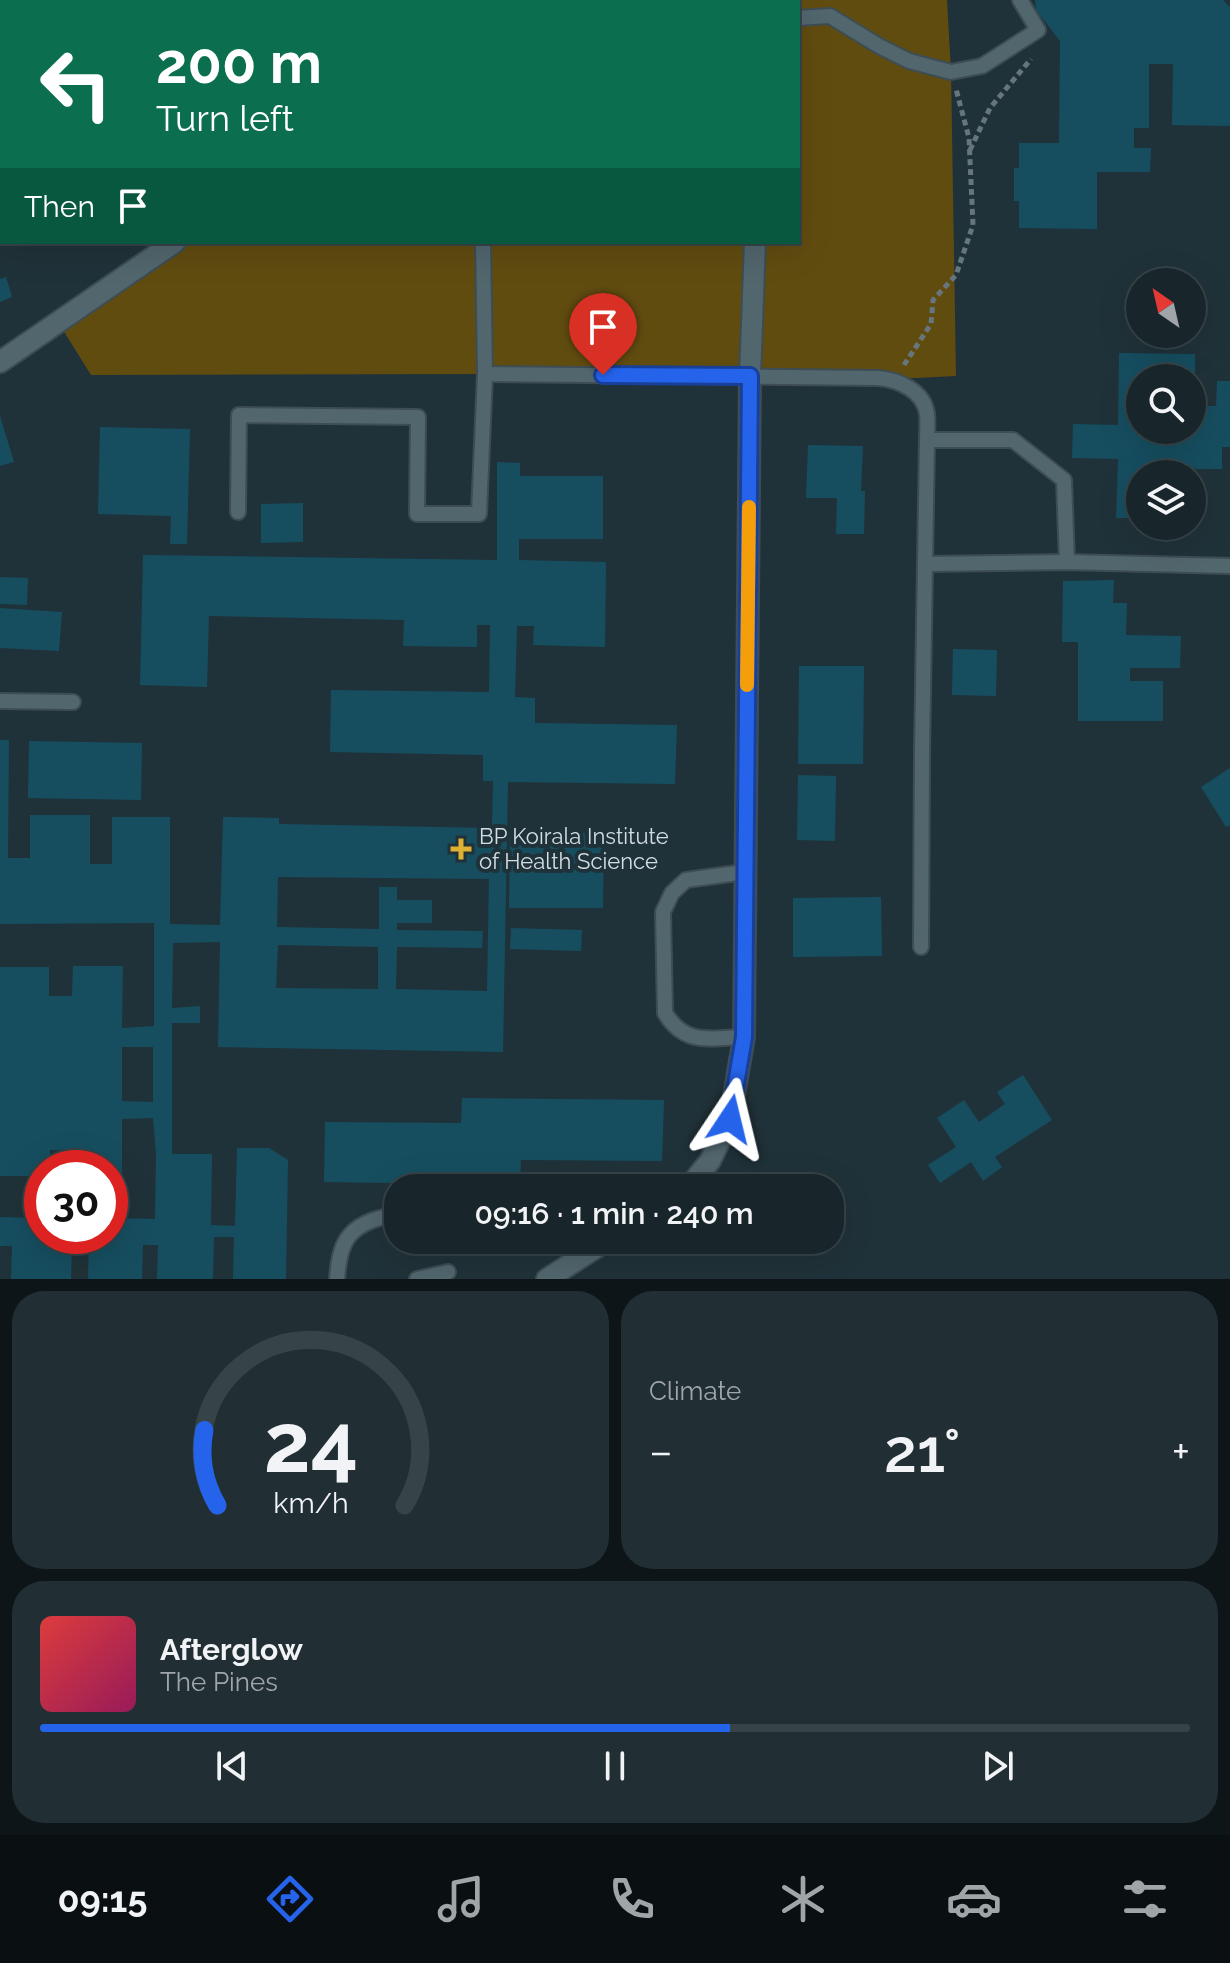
<!DOCTYPE html>
<meta charset="utf-8">
<style>
:root{--surface:#18262b;--page:#212e33;--text:#f1f3f6;--muted:#9fa5a9;--line:#364347;--accent:#2563eb}
body{margin:0;font-family:Raleway,sans-serif;background:var(--page);color:var(--text);height:100vh;display:flex;flex-direction:column;font-size:30px;white-space:nowrap}
*{box-sizing:border-box;margin:0}
p{font-size:26px;color:var(--muted)}
.icon{flex:none;width:44px;height:44px;fill:none;stroke:currentColor;stroke-width:2;stroke-linecap:round;stroke-linejoin:round}
.map{position:relative;height:1279px;overflow:hidden}
.side{display:flex;flex-direction:column;gap:12px;padding:12px;background:#0d1518;flex:1}
.side>*{flex:none}
.hud{position:absolute;left:0px;top:0px;width:800px;height:244px;box-shadow:0 8px 32px #0002,0 0 0 2px var(--line);background:#0b6e4f;color:#fff;overflow:hidden}
.needle{width:52px;rotate:326deg}
.buttons{position:absolute;left:1126px;top:268px;display:grid;gap:16px}
.buttons a{display:grid;place-items:center;width:80px;height:80px;border-radius:50%;background:var(--surface);box-shadow:0 8px 32px #0002,0 0 0 2px var(--line);font-size:40px}
.speed{position:absolute;left:24px;top:1150px;display:flex;gap:16px;font-size:40px;font-weight:700;text-align:center}
.speed>*{display:grid;place-content:center;width:104px;height:104px;border-radius:50%;background:var(--surface);box-shadow:0 8px 32px #0002,0 0 0 2px var(--line);line-height:1}
.speed .limit{border:12px solid #d22;background:#fff;color:#111}
.pin{position:absolute;display:grid;place-items:center;width:68px;height:68px;color:#fff;margin:-82px -34px;border-radius:50% 50% 50% 0;rotate:-45deg;box-shadow:0 0 8px #0007}
.pin .icon{rotate:45deg}
.me{position:absolute;width:88px;margin:-44px;rotate:10deg;stroke-linejoin:round;filter:drop-shadow(0 0 6px #0008)}
.turn{display:flex;align-items:center;gap:28px;height:168px;padding:0 24px;font-size:36px}
.turn .icon{width:104px;height:104px;stroke-width:2.5}
.turn b{display:block;font-size:56px;line-height:68px}
.then{display:flex;align-items:center;height:76px;padding:0 24px;background:#0003;gap:16px;font-size:30px}
.big{font-size:60px;font-weight:600;line-height:1.1}
.side .widget{flex:1;display:flex;flex-direction:column;justify-content:center;gap:12px;min-width:0;padding:0 28px;border-radius:32px;background:var(--page)}
.side .dial{align-items:center;gap:0}
.dial svg{height:208px;overflow:visible;fill:none;stroke:var(--line);stroke-width:7;stroke-linecap:round;text-anchor:middle}
.dial text{fill:var(--text);stroke:none}
.song{display:flex;align-items:center;gap:24px}
.cover{width:96px;height:96px;border-radius:12px;background:linear-gradient(135deg,hsl(0 70% 55%),hsl(330 70% 35%))}
.played{height:8px;border-radius:4px;background:linear-gradient(90deg,var(--accent) 60%,var(--line) 60%)}
.keys{display:flex;justify-content:space-around;direction:ltr}
.heat{display:flex;justify-content:space-between;align-items:center;font-size:44px;direction:ltr}
.side .tiles{flex:1;display:grid;gap:12px;grid-template-columns:1fr 1fr}
.widget:last-child{grid-column:span 2}
.trip{position:absolute;left:384px;top:1174px;width:460px;height:80px;border-radius:32px;background:var(--surface);box-shadow:0 8px 32px #0002,0 0 0 2px var(--line);font-weight:600;line-height:80px;text-align:center}
.dock{display:flex;height:128px;justify-content:space-around;align-items:center;background:#0a0f11;color:var(--muted)}
.dock .icon{width:56px;height:56px}
.dock .on{color:var(--accent)}
.dock b{font-size:36px;color:var(--text)}
.map>svg:first-child{display:block}
</style>
<div class="map">
<svg width="1230" height="1279" viewBox="0 0 1230 1279">
<rect width="100%" height="100%" fill="#203239"/>
<polygon fill="#614c10" points="514,0 947,0 951,72 956,376 895,379 485,374 91,375 58,322 175,242 798,242 798,2 511,2"/>
<g fill="#164e60" fill-rule="evenodd">
<polygon points="1035,0 1223,0 1230,7 1230,126 1172,125 1173,64 1149,64 1149,128 1134,128 1134,148 1151,148 1150,172 1097,172 1097,229 1019,228 1019,201 1014,201 1014,168 1019,168 1019,143 1059,143 1060,41 1036,10"/>
<polygon points="6,277 12,297 0,302 0,279"/>
<polygon points="1119,353 1195,354 1195,378 1140,378 1140,430 1192,430 1192,406 1216,406 1217,381 1230,381 1230,447 1222,447 1222,469 1193,469 1193,474 1140,474 1140,518 1116,518 1118,459 1072,458 1073,424 1118,425"/>
<polygon points="0,416 14,462 0,466"/>
<polygon points="100,427 190,429 187,544 170,544 171,516 98,514"/>
<polygon points="808,445 863,446 861,491 865,491 864,534 836,534 837,498 806,498"/>
<path d="M497 462 520 463V476H603V539H519V560L606 562 605 647 533 645 534 626H517L515 697 535 698V723L677 725 675 784 508 782 503 1052 218 1047 220 942 173 943 172 1008 200 1006V1023H172V1154H212L211 1225 235 1226 237 1148H269L288 1160 286 1279H233L234 1237H214L213 1279H157L158 1245H143L142 1279H88L89 1240H72L71 1279H11L12 1246H0V1217L42 1218V1236H110V1218L155 1219 156 1154 153 1118 122 1119V1174H110V1168H71V1150H50V1168H42V1176H0V967H49V996H72L73 966H123L122 1028 154 1026V923L0 924V740H9L8 858H30V815H90V864H112V817H170V924L220 925 223 817 279 818V824L492 828 493 781H483V755L330 752 331 690 489 692 490 625H477V647L403 646 404 620 209 616 207 687 140 685 143 555 497 560ZM278 877 489 879 487 991 396 989 397 947 482 948 483 931 397 930V923H432V900H397V887H379V929L277 927ZM278 945 378 947V989L276 988ZM122 1047H153V1102L122 1101Z"/>
<polygon points="303,503 303,542 261,543 261,504"/>
<polygon points="0,577 28,578 27,605 0,604"/>
<polygon points="1114,580 1113,603 1127,603 1126,635 1181,636 1180,668 1130,668 1130,681 1163,681 1163,721 1078,721 1078,642 1062,642 1063,581"/>
<polygon points="0,608 62,612 59,651 0,648"/>
<polygon points="953,649 997,650 996,696 952,695"/>
<polygon points="799,666 864,666 863,764 798,764"/>
<polygon points="29,741 142,743 141,800 28,798"/>
<polygon points="1230,768 1230,825 1226,827 1201,787"/>
<polygon points="798,775 836,776 835,841 797,840"/>
<polygon points="510,833 604,833 603,908 509,908"/>
<polygon points="881,897 882,956 793,957 793,898"/>
<polygon points="511,928 582,930 581,951 510,949"/>
<polygon points="1023,1075 1052,1120 995,1157 1002,1167 983,1181 971,1162 940,1183 928,1165 956,1147 937,1118 964,1100 979,1122 1005,1104 997,1092"/>
<polygon points="462,1098 664,1100 662,1161 521,1160 520,1185 324,1182 325,1122 461,1123"/>
</g>
<g fill="none" stroke-linecap="round" stroke-linejoin="round">
<defs>
<g id="service">
<polyline points="798,18 830,16 879,46 909,61 951,72 982,66 1038,30 1020,0"/>
<path d="M485 374 879 378C899 380 924 391 927 414 928 423 927 432 927 440L922 752 921 947"/>
<polyline points="927,440 1013,440 1064,480 1067,562"/>
<polyline points="238,512 239,415 418,417 417,514 479,514 485,374 483,242"/>
<polyline points="925,564 1067,562 1230,566"/>
<polyline points="0,701 73,702"/>
<path d="M744 1037C710 1038 685 1046 665 1013L663 912 672 893 686 880 745 872"/>
<path d="M337 1279C338 1265 340 1246 350 1235 361 1222 382 1216 398 1215"/>
<polyline points="417,1279 448,1272"/>
</g>
<g id="minor">
<polyline points="701,0 703,2"/>
<polyline points="511,2 514,0"/>
<polyline points="0,362 175,242"/>
<polyline points="688,1188 710,1161 730,1119 744,1037 750,376 755,242"/>
<polyline points="547,1279 608,1240"/>
</g>
</defs>
<use href="#service" stroke="#3d4d53" stroke-width="18"/>
<use href="#minor" stroke="#3d4d53" stroke-width="24"/>
<g stroke="#67767c" stroke-width="5" stroke-dasharray="6 4" stroke-linecap="butt">
<polyline points="660,2 663,0"/>
<polyline points="970,150 990,108 1031,59"/>
<polyline points="904,365 931,324 933,300 956,275 973,225 969,138 956,89"/>
</g>
<use href="#service" stroke="#52666e" stroke-width="14"/>
<use href="#minor" stroke="#52666e" stroke-width="20"/>
</g>
<g fill="none" stroke-linecap="round" stroke-linejoin="round">
<defs>
<polyline id="route" points="603,375 750,376 744,1037 730,1119"/>
</defs>
<use href="#route" stroke="#184099" stroke-width="20"/>
<use href="#route" stroke="#2563eb" stroke-width="14"/>
<polyline stroke="#f59e0b" stroke-width="14" points="747,685 749,507"/>
</g>
<path fill="#deb133" stroke="#203239" stroke-width="3" d="M457 837h8v8h8v8h-8v8h-8v-8h-8v-8h8z"/>
<g text-anchor="middle" stroke-width="8" stroke-linejoin="round" paint-order="stroke">
<g font-size="22" fill="#d3dee3" stroke="#203239" text-anchor="start">
<text x="479" y="844">BP Koirala Institute<tspan x="479" dy="25">of Health Science</tspan></text>
</g>
</g>
</svg>
<div class="buttons">
<a><svg class="needle" viewBox="-14 -14 28 28"><path d="M0-13l5 13h-10z" fill="#e53935"/><path d="M0 13l5-13h-10z" fill="#9fa5a9"/></svg></a>
<a><svg class="icon" aria-label="search" viewBox="0 0 24 24"><circle cx="10" cy="10" r="6"/><path d="M15 15l6 6"/></svg></a>
<a><svg class="icon" aria-label="layers" viewBox="0 0 24 24"><path d="M12 4l9 5-9 5-9-5zM3 14l9 5 9-5"/></svg></a>
</div>
<div class="speed"><div class="limit">30</div></div>
<div class="pin" style="left:603px;top:375px;background:#d93025"><svg class="icon" aria-label="arrive" viewBox="0 0 24 24"><path d="M6 21V4h12l-3 4 3 4H6"/></svg></div>
<svg class="me" style="left:730px;top:1119px" viewBox="-20 -20 40 40"><path d="M0-17L14 15 0 8-14 15z" fill="#2563eb" stroke="#fff" stroke-width="4"/></svg>
<div class="trip">09:16 · 1 min · 240 m</div>
<div class="hud">
<div class="turn"><svg class="icon" aria-label="left" viewBox="0 0 24 24"><path d="M17 20v-9H6M10 6l-5 5 5 5"/></svg><div><b>200 m</b>Turn left</div></div>
<div class="then">Then<svg class="icon" aria-label="arrive" viewBox="0 0 24 24"><path d="M6 21V4h12l-3 4 3 4H6"/></svg></div>
</div>
</div>
<section class="side">
<div class="tiles">
<div class="widget dial"><svg viewBox="0 0 100 80">
<path d="M14 69A42 42 0 1 1 86 69"/>
<path d="M14 69A42 42 0 0 1 9 40" stroke="#2563eb"/>
<text x="50" y="56" font-size="32" font-weight="700">24</text>
<text x="50" y="72" font-size="11">km/h</text>
</svg></div>
<div class="widget"><p>Climate</p>
<div class="heat"><a>−</a><b class="big">21°</b><a>+</a></div>
</div>
<div class="widget">
<div class="song"><i class="cover"></i><div><b>Afterglow</b><p>The Pines</p></div></div>
<div class="played"></div>
<div class="keys"><svg class="icon" aria-label="previous" viewBox="0 0 24 24"><path d="M18 5L8 12l10 7zM5 5v14"/></svg><svg class="icon" aria-label="pause" viewBox="0 0 24 24"><path d="M8 5v14M16 5v14"/></svg><svg class="icon" aria-label="next" viewBox="0 0 24 24"><path d="M6 5l10 7-10 7zM19 5v14"/></svg></div>
</div>
</div>
</section>
<nav class="dock">
<b>09:15</b>
<svg class="icon on" aria-label="directions" viewBox="0 0 24 24"><path d="M12 3l9 9-9 9-9-9zM9 14v-3h6M13 9l2 2-2 2"/></svg>
<svg class="icon" aria-label="music" viewBox="0 0 24 24"><path d="M9 18V5l10-2v13"/><circle cx="6" cy="18" r="3"/><circle cx="16" cy="16" r="3"/></svg>
<svg class="icon" aria-label="phone" viewBox="0 0 24 24"><path d="M5 4h4l2 5-3 2q2 4 5 5l2-3 5 2v4C11 20 4 13 5 4z"/></svg>
<svg class="icon" aria-label="climate" viewBox="0 0 24 24"><path d="M12 3v18M4 7l16 10M4 17L20 7"/></svg>
<svg class="icon" aria-label="car" viewBox="0 0 24 24"><path d="M5 17H2v-5l4-1 3-4h7l3 4 3 1v5h-3M9 17h6M6 11h13"/><circle cx="7" cy="17" r="2"/><circle cx="17" cy="17" r="2"/></svg>
<svg class="icon" aria-label="filters" viewBox="0 0 24 24"><path d="M4 7h16M4 17h16"/><circle cx="9" cy="7" r="2"/><circle cx="15" cy="17" r="2"/></svg>
</nav>
